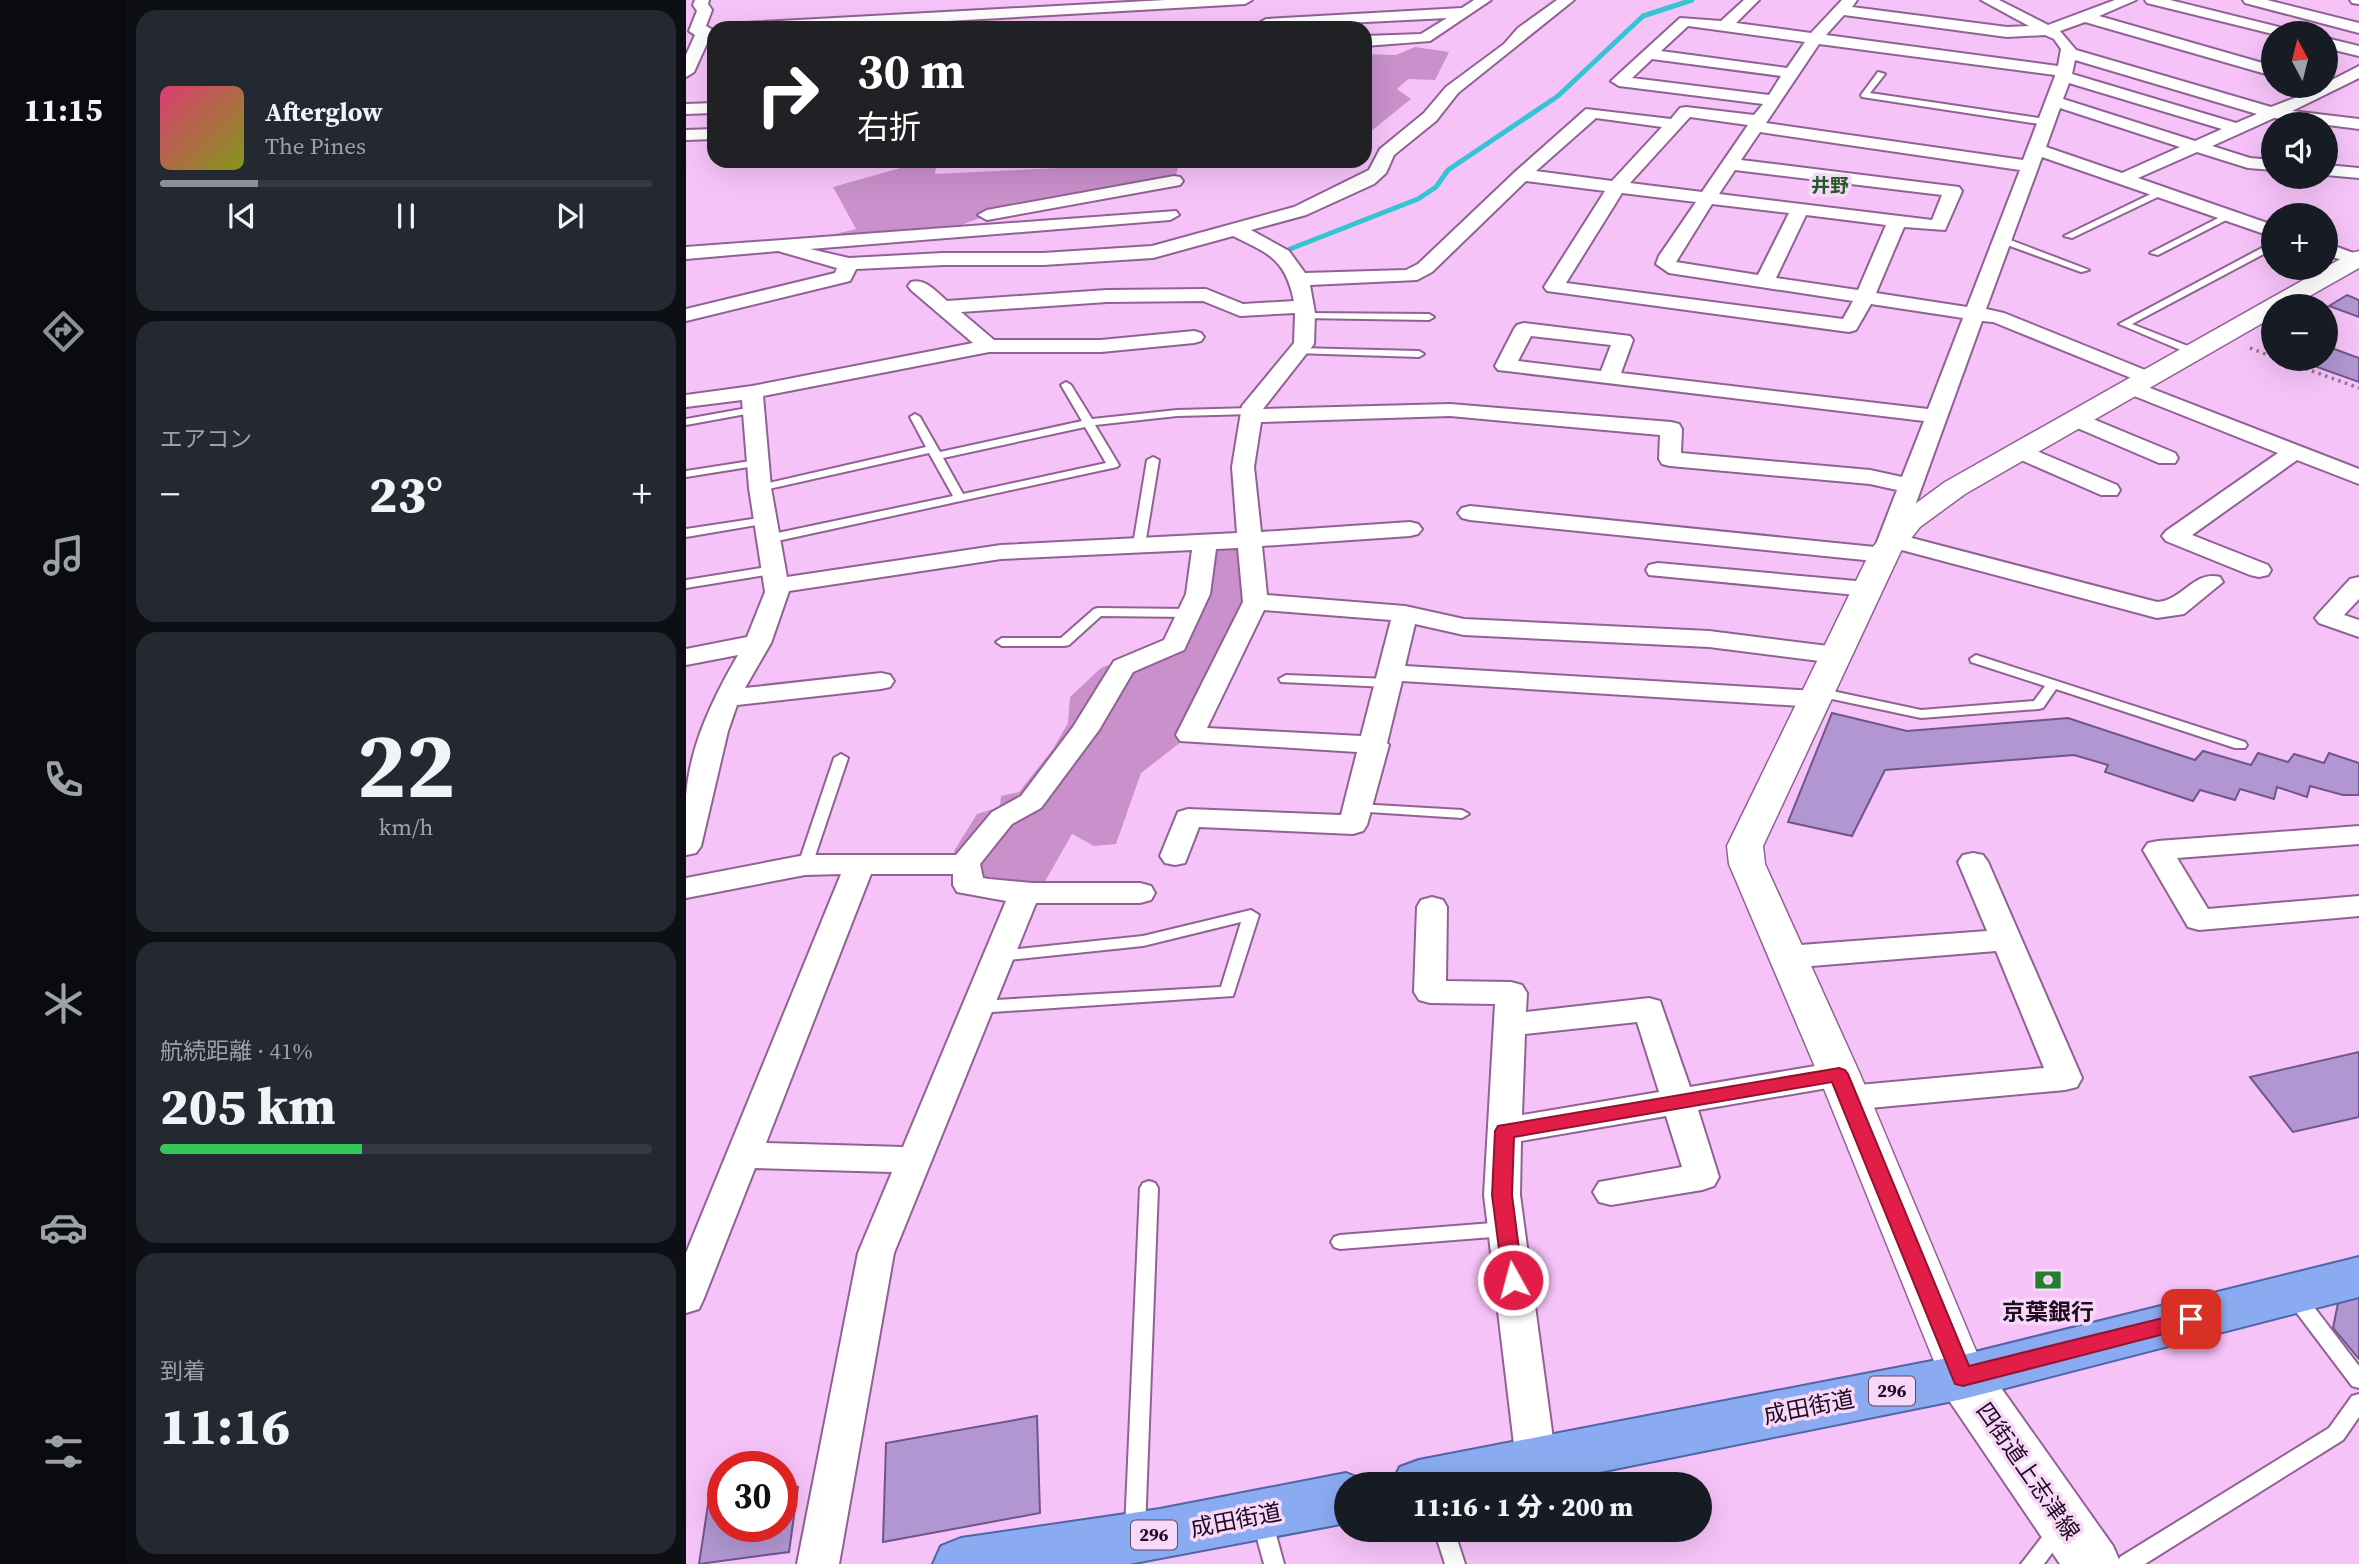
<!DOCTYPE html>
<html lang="ja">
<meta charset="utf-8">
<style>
:root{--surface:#171b24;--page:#242831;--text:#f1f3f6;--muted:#9ea1a6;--line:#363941;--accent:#8c9099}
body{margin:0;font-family:"Source Serif 4","Noto Sans JP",serif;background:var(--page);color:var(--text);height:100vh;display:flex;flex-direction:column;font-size:26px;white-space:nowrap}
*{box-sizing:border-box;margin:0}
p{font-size:23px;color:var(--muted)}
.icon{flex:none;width:38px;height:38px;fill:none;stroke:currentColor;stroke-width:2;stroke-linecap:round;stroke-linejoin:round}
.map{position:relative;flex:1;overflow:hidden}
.details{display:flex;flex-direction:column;gap:10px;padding:10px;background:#0d0f14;width:560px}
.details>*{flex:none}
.guide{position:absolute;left:21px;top:21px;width:665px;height:147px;border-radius:21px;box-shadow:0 7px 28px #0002;background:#202124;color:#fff;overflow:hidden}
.needle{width:46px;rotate:353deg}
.controls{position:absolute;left:1575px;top:21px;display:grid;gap:14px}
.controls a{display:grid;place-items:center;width:77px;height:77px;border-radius:50%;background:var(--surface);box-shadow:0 7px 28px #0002;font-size:35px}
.speed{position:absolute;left:21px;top:1451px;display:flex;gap:14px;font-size:35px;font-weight:700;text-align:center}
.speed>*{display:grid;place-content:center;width:91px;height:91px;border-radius:50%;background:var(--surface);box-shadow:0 7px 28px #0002;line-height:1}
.speed .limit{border:10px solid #d22;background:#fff;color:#111}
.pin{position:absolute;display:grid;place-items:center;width:60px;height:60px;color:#fff;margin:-30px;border-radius:14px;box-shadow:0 4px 10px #0006}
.me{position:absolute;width:77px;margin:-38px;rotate:353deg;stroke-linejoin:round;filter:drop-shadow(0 0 5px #0008)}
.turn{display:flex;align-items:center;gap:24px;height:147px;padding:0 35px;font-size:32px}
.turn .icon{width:91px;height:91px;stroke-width:2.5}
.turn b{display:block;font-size:49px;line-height:60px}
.big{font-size:52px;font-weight:800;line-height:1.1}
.details .widget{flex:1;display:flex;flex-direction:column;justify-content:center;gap:10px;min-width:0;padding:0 24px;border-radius:21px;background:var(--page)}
.details .dial{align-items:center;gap:0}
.dial b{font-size:91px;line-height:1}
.song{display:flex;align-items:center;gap:21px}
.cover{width:84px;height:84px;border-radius:10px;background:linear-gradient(135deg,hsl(340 70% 55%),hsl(70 70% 35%))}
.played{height:7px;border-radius:4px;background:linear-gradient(90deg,var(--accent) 20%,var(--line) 20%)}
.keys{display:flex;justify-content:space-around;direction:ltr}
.heat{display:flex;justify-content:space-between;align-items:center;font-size:38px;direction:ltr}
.charge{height:10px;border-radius:5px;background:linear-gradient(90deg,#34c759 41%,var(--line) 0)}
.trip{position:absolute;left:648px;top:1472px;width:378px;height:70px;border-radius:35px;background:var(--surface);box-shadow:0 7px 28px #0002;font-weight:800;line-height:70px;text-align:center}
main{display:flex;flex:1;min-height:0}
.dock{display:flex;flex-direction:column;width:126px;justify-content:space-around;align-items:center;background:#090b0e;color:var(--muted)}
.dock .icon{width:49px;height:49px}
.dock .current{color:var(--accent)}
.dock b{font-size:32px;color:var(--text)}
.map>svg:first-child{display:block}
</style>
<main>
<nav class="dock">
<b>11:15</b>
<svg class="icon current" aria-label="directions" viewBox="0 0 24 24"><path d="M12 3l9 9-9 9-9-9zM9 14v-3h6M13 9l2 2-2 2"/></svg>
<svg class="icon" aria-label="music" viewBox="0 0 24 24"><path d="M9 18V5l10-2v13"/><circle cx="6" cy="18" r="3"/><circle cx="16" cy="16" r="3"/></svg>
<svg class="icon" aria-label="phone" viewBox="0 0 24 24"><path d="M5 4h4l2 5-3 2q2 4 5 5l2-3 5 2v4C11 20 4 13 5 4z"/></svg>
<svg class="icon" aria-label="climate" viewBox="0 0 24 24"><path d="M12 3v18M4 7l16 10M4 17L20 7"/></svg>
<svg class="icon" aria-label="car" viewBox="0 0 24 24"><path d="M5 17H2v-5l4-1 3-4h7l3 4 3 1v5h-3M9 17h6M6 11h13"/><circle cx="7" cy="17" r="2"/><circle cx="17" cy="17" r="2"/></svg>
<svg class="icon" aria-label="filters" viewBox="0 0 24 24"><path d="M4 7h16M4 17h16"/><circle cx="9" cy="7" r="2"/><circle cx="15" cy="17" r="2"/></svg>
</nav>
<section class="details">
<div class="widget">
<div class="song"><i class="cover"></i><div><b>Afterglow</b><p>The Pines</p></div></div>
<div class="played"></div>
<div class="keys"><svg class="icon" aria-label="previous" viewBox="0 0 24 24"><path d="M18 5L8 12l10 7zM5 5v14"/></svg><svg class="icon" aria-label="pause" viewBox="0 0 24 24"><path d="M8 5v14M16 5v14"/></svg><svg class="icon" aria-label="next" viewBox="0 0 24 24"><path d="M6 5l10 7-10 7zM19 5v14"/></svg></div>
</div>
<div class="widget"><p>エアコン</p>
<div class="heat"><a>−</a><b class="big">23°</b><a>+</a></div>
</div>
<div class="widget dial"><b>22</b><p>km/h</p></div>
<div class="widget"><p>航続距離 · 41%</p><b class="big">205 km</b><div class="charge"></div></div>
<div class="widget"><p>到着</p><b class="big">11:16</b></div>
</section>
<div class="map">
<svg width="1673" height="1564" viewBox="0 0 1673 1564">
<rect width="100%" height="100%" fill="#f6c3f8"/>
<g fill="#c990cc">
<polygon points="729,47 763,52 749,80 722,79 711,89 725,99 679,136 679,54 710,55"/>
<polygon points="494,162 488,181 308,213 250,234 97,247 170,229 147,187 218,167 250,168 249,174"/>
<polygon points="564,540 569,602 504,735 455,773 430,844 408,846 386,834 353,892 282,885 268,851 291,814 314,807 315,796 333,792 367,749 382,723 384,697 415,668 475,644 506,607 519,542"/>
</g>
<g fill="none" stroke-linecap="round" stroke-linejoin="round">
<polyline stroke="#37c4d2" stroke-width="5" points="604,249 732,199 750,187 762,170 872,96 957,16 1006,0"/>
</g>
<g fill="#b196d2" stroke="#6f558c" stroke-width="2">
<polygon points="1661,295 1673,300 1673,317 1643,306"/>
<polygon points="1640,346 1673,358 1673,382 1609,359 1640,359"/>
<polygon points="1146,713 1221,731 1382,718 1509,760 1517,751 1565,765 1572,753 1602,762 1608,754 1638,763 1643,753 1673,763 1673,795 1657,795 1624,786 1621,797 1591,787 1588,799 1554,789 1549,800 1514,790 1507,801 1419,772 1422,765 1388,755 1199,770 1166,836 1102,822"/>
<polygon points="1673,1052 1673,1117 1607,1132 1564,1077"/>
<polygon points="1673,1297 1673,1359 1647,1328 1652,1303"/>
<polygon points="351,1416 354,1513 197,1542 200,1443"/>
<polygon points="112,1487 103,1552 13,1564 23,1498 37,1497 37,1526 96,1526 96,1489"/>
</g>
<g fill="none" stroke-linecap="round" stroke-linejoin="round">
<defs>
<g id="service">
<polygon points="1192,72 1199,74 1184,93 1360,119 1364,122 1360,125 1176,97 1175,95"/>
<polygon points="1475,189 1479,192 1478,194 1386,238 1378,236"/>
<polygon points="1540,214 1548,216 1472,255 1464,253"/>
<polygon points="1313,238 1319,238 1403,270 1395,272 1313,242"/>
<polygon points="1587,242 1587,249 1446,324 1512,350 1512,354 1504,354 1433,324"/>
<polygon points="619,313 743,314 748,317 743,320 615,318 614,316"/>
<polygon points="612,348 733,351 738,354 733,357 608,353 607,351"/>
<path d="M380 382 385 385 406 419 491 410 566 408 571 411 566 414 491 416 409 425 433 465 431 467 82 543 76 539 82 535 267 496 243 453 74 491 70 490V486L240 447 224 417 229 414 234 417 254 452 396 421 375 385ZM399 427 420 463 277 494 257 458Z"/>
<polygon points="67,407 72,410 71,412 0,425 0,419"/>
<polygon points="467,457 473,460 459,545 453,549 447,545 461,460"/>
<polygon points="71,460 77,463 75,465 0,477 0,471"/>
<polygon points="79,517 85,521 83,523 0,537 0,529"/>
<polygon points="88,566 94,570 92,573 0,588 0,580"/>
<polygon points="412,608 503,609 509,613 503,617 415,616 383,645 378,646 316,646 310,642 316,638 375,638 408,609"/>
<polygon points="1290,655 1559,742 1561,745 1559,748 1549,748 1370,689 1357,708 1352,709 1235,718 1132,696 1125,692 1132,688 1235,710 1348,701 1359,686 1285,662 1284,659"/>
<polygon points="600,675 702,679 709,683 702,687 595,682 593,679"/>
<polygon points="155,754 162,758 126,865 124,868 114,868 112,865 148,758"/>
<polygon points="672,804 776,810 783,814 776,818 667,811 665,808"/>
<polygon points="565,910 573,915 547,996 292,1013 286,1011 284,1007 286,1003 292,1001 535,987 555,922 457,946 312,961 307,960 304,956 307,952 312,951 457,936"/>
<polygon points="463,1181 469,1183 472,1188 459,1530 456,1536 449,1539 442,1536 439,1530 454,1188 457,1183"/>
<polygon points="819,1222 825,1224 828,1229 825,1234 819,1236 654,1249 648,1247 645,1242 648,1237 654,1235"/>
<polygon points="1608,1288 1615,1290 1673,1366 1673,1388 1666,1386 1601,1300 1599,1295 1601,1290"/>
<polygon points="1673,1394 1673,1417 1657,1440 1459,1564 1431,1564 1434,1557 1643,1428 1666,1396"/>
<polygon points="576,1511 583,1514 586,1520 598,1564 578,1564 566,1520 569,1514"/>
<polygon points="1373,1521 1380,1524 1383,1530 1358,1564 1335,1564 1366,1524"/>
<polygon points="748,1530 768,1530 779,1564 759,1564"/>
</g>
<g id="minor">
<polygon points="9,0 23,0 22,4 26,10 20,26 27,30 8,72 0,77 0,55 9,35 3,31 11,11 7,5"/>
<polygon points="480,0 566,0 559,4 139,28 51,28 59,23"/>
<polygon points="788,0 805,0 744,41 679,46 679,36 735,34 761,18 580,27 573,23 580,19 776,8"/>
<path d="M871 0H888L772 93 750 121 708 155 700 173 688 184 620 215 565 230 603 251 619 273 720 270 732 264 830 171 900 109 985 119 994 108 1000 107 1068 115 1077 104 933 86 925 81 994 18 1035 21 1058 0H1073L1050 23 1125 33 1156 0H1171L1166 7 1321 27 1343 26 1295 0H1313L1362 25 1429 0H1450L1413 16 1587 66V76L1399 22 1374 31 1390 50 1585 107 1640 86V83L1673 66V78L1606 111 1673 119V129L1588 118 1526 146 1564 158 1587 160V170L1562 168 1511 152 1452 178 1587 225V237L1356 157 1300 309 1318 313 1469 374 1473 378 1469 382H1455L1307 322 1296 321 1218 536 1471 602C1496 601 1508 570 1534 577L1537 582 1498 614 1471 618 1212 549 1207 560 1198 562 784 520 776 518 772 513 776 508 784 506 1189 547 1211 490 1184 484 984 466 976 464 973 459 974 435 764 416 575 422 568 467 575 532 724 522 732 524 736 529 732 534 724 536 576 546 581 595 719 606 778 619 1023 631 1150 647 1159 650 1163 655 1159 660 1150 663 1023 647 778 635 729 624 719 666 1130 691 1139 693 1143 699 1139 705 1130 707 716 681 701 743 703 745 681 825 677 831 667 834 513 827 499 863 489 865 479 863 474 856 492 812 502 809 655 815 671 752 494 741 490 735 557 602 552 548 530 549 524 594 498 650 447 672 413 730 355 808 326 824 294 864 297 878 303 879 346 883H454L465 886 469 893 465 900 454 903H350L208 1253 153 1564H111L172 1253 206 1172 69 1168 18 1298 13 1309 0 1313V1253L155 874 119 875 0 898V878L119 855H270L306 812 335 796 387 727 428 661 478 640 500 594 506 550 315 559 103 591 85 643 59 688 195 673 204 675 208 681 204 687 195 689 51 705 42 731 15 846 10 853 0 855C0 836 0 815 0 796 4 745 27 698 52 655L0 665V649L61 637 79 592 63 488 56 400 0 407V395L66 386 287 343 225 290 222 286 225 282C240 278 250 292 261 301L421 290 520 289 557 304 608 301C599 258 583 254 547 236L467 258 357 265H257L170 269 164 281 0 321V309L149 273 151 268 92 251 0 259V247L490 211 493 215 484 220 124 249 163 258 257 253H357L466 246 608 207 683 170 694 149 738 113 760 87 818 44 832 28ZM1158 15 1321 37 1359 35 1368 39 1375 49 1372 66 1140 35ZM1002 26 1119 42 1101 68 975 51ZM1133 44 1369 75V76L1337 160 1080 123ZM966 59 1095 76 1083 95 946 78ZM1389 60 1571 114 1550 123 1386 74ZM1383 83 1536 129 1509 141 1377 99ZM1374 108 1494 147 1436 173 1360 147ZM1004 117 1062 125 1016 192 944 183ZM910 118 976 127 926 181 850 171ZM1074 132 1334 170 1281 307 1190 293 1218 227 1259 230 1276 191 1273 187 1055 160ZM1049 170 1256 195 1246 220 1033 194ZM840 181 919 191 858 287 861 291 1163 332 1170 330 1185 304 1277 318 1242 409 935 373 947 340 944 336 838 323 831 325 828 329 809 366 812 370 1238 421 1216 477 1184 470 995 453 996 429 993 424 985 422 764 404 577 409 628 344 629 313 624 285 731 280 746 272ZM936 193 1010 202 973 256 970 264 983 273 1167 301 1157 319 880 283ZM1026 204 1103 213 1072 275 990 262ZM1120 215 1200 225 1172 290 1090 278ZM517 301 554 316 609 313 608 343 556 406 546 467 551 533 315 545 101 577 85 488 77 396 303 352H415L508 343 515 341 518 337 515 333 508 331 415 340H308L275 312 421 302ZM845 336 925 345 915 371 832 361ZM578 610 705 620 675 736 521 728ZM185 874H267V885L271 892 320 901 217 1147 80 1143Z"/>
<polygon points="1459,0 1484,0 1605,30 1608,33 1587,34 1461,3"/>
<polygon points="1557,0 1581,0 1673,23 1673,33 1559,3"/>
<polygon points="1664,0 1673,0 1673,4 1666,3"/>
<polygon points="1640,38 1673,46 1673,56 1640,48"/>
<polygon points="28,103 28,113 0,114 0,104"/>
<polygon points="28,129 28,139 0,140 0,130"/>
<polygon points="1640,165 1673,168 1673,178 1640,175"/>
<polygon points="488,176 494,177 497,181 494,185 301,220 292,215 301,210"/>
<polygon points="1640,243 1673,255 1673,265 1640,255"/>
<polygon points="1446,381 1673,469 1673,484 1611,460 1506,535 1582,565 1585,570 1582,575 1573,577 1564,575 1480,541 1476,536 1480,531 1592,453 1438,392 1435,387 1438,382"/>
<polygon points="1390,412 1489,453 1492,458 1489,463 1473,463 1382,424 1379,419 1382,414"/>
<polygon points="1334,444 1431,485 1434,490 1431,495 1415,495 1326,456 1323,451 1326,446"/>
<polygon points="972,563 1181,582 1190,584 1193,589 1190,594 1181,596 963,575 960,570 963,565"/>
<polygon points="1673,577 1673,599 1658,615 1673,620 1673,637 1633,623 1629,618 1633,613 1664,579"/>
<polygon points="1673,826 1673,844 1491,858 1522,909 1673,896 1673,916 1513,930 1502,927 1457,850 1462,843 1472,841"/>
<polygon points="1287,853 1297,855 1302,862 1396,1078 1391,1087 1379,1090 1162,1110 1150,1107 1145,1098 1150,1089 1162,1086 1358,1068 1310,951 1101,968 1090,964 1085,957 1090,950 1101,946 1301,931 1272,862 1277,855"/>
<path d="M746 897 757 900 761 907 760 981 825 982 836 985 841 993 840 1012 963 998 974 1001 1004 1087 1153 1062 1165 1066 1170 1074 1165 1082 1153 1086 1012 1110 1033 1177 1028 1186 1016 1190 925 1205 913 1202 907 1192 913 1182 996 1167 980 1116 835 1141 834 1195 870 1461 864 1473 850 1478 836 1473 830 1461 798 1195 809 1004 744 1003 733 1000 728 992 731 907 735 900ZM951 1022 973 1092 836 1115 839 1034Z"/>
</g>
<polygon id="tertiary" points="1673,251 1673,268 1606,306 1587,306 1587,317 1279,494 1234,527 1215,551 1077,846 1079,864 1174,1074 1301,1377 1294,1391 1277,1397 1260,1391 1132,1074 1043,864 1041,846 1186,548 1214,515 1259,482 1665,253"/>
<polygon id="secondary" points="1277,1355 1296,1361 1427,1546 1435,1564 1374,1564 1258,1393 1251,1377 1258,1361"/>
<g id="trunk">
<polygon points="1673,1257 1673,1297 1277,1399 854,1484 705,1484 714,1467 733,1460 1277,1355"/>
<polygon points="660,1473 680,1481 681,1484 660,1484 660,1523 443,1564 247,1564 255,1546 275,1538 474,1509"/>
</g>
</defs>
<use href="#service" stroke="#906293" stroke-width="4"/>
<use href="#minor" stroke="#906293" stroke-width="4"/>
<use href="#tertiary" stroke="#906293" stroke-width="3"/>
<use href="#secondary" stroke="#906293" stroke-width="4"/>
<use href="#trunk" stroke="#5164a6" stroke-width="4"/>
<g stroke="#936f95" stroke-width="3.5" stroke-dasharray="2.5 4.5" stroke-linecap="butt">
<polyline points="1564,348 1587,357"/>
<polyline points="1593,359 1673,388"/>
</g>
<use href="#service" fill="#fff" fill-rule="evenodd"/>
<use href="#minor" fill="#fff" fill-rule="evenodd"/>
<use href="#tertiary" fill="#fff" fill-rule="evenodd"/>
<use href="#secondary" fill="#fff" fill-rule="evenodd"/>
<use href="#trunk" fill="#8aaaf2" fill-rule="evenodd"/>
</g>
<polygon fill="#e11d48" stroke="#92132f" stroke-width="2" points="1153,1068 1159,1070 1162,1074 1283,1366 1505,1311 1513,1313 1516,1319 1513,1325 1277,1386 1269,1384 1146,1082 828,1137 826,1195 837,1280 834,1286 827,1289 820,1286 817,1280 806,1195 809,1131 812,1126"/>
<defs>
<symbol id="bank-bare" viewBox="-9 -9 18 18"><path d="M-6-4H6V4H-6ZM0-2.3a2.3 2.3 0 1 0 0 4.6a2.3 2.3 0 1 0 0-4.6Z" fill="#247f2f" stroke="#f8d8f9" stroke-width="2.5" paint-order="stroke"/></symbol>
</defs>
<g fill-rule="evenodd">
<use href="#bank-bare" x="1343" y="1261" width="38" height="38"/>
</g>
<g text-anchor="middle" stroke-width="7" stroke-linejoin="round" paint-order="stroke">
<g fill="#f8d8f9" stroke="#5f4860" stroke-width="2">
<rect x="1183" y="1376.5" width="46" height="29" rx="5"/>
<rect x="445" y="1520.5" width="46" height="29" rx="5"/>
</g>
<g font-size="18" font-weight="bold" fill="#1e0b1f">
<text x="1206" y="1397">296</text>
<text x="468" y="1541">296</text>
</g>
<g font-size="19" font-weight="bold" fill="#245c29" stroke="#f8d8f9">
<text x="1144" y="192">井野</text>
</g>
<g font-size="23" font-weight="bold" fill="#1e0b1f" stroke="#f8d8f9">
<text x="1362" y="1320">京葉銀行</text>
</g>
<g font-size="23" fill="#1e0b1f" stroke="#f8d8f9">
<text transform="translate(1123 1407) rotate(-11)" y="8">成田街道</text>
<text transform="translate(1342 1471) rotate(55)" y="8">四街道上志津線</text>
<text transform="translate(550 1520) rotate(-11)" y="8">成田街道</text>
</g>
</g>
</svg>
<div class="controls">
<a><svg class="needle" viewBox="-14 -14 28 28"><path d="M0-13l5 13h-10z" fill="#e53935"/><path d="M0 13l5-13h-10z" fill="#9ea1a6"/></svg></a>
<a><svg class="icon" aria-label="sound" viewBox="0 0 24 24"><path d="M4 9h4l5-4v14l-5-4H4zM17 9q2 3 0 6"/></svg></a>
<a>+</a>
<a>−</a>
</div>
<div class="speed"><div class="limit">30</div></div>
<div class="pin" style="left:1505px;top:1319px;background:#d93025"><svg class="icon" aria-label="arrive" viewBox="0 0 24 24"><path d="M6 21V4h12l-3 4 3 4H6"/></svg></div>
<svg class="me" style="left:827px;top:1280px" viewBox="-20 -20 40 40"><circle r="17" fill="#e11d48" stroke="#fff" stroke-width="3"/><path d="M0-11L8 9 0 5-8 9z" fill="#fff"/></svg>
<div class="trip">11:16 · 1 分 · 200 m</div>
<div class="guide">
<div class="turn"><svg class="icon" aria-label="right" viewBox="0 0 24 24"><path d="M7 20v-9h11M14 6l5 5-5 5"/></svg><div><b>30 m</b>右折</div></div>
</div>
</div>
</main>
